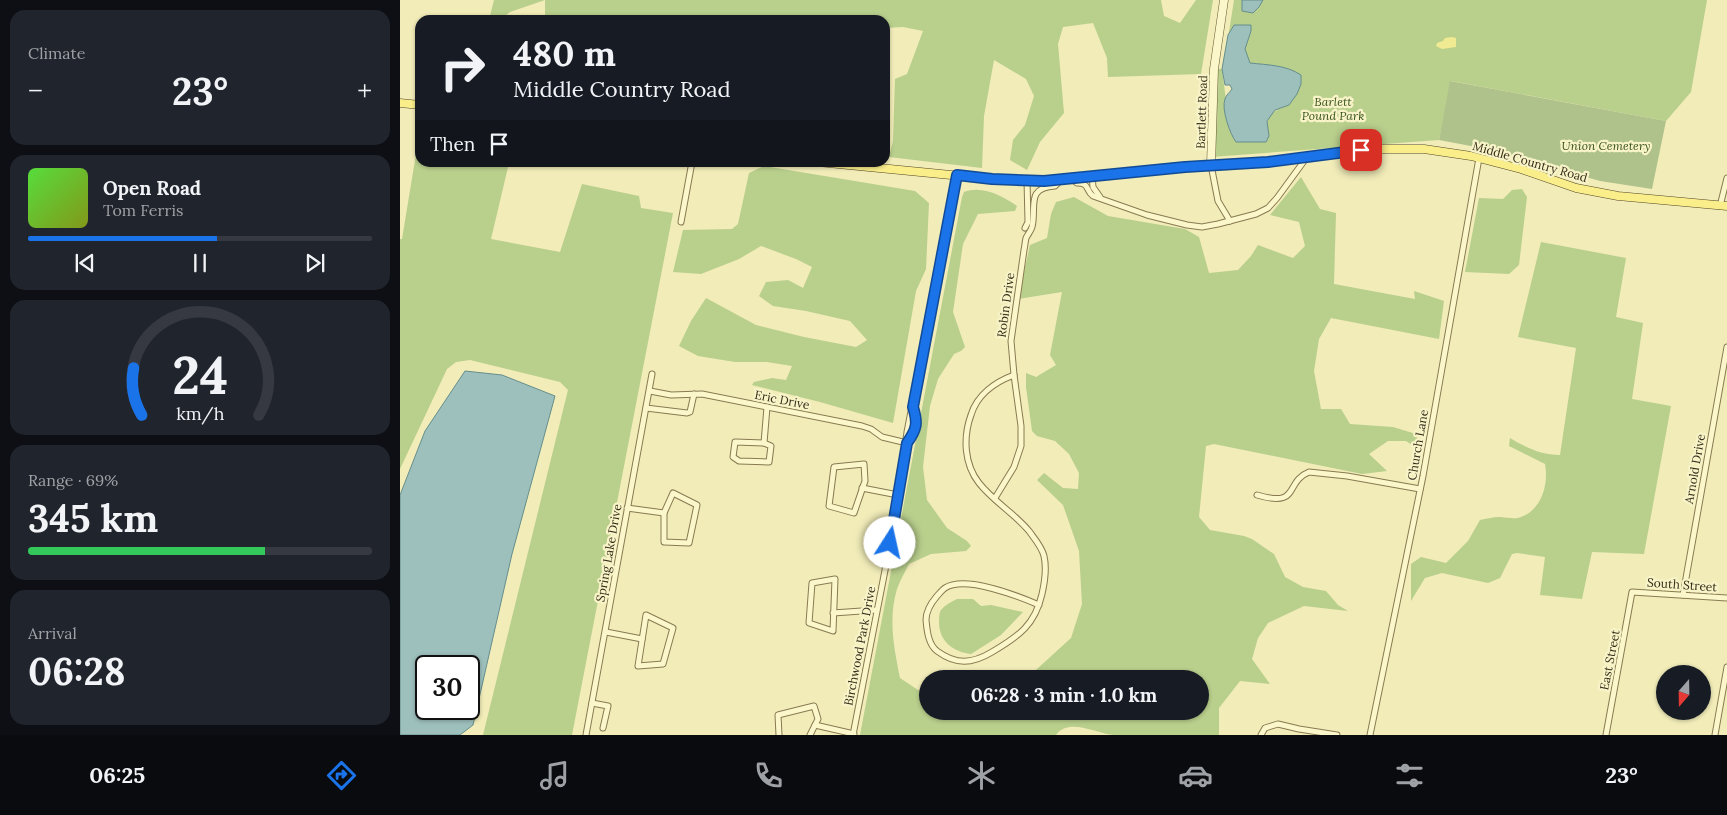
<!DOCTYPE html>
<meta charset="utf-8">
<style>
:root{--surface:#171b24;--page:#20242c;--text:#f1f3f6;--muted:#9ea1a6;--line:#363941;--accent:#1a73e8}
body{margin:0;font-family:Lora,serif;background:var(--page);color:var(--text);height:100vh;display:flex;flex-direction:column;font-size:19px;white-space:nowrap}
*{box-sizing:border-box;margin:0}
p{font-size:16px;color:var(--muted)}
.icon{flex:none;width:28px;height:28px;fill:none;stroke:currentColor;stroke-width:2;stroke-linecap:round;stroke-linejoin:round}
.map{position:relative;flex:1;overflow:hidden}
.side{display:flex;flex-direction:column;gap:10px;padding:10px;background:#0d0f14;width:400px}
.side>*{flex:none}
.guide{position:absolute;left:15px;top:15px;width:475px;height:152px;border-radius:15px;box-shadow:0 1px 4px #0004;background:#171b24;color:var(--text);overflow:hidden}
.needle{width:32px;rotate:200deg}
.fabs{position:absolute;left:1256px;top:665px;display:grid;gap:10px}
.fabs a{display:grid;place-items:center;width:55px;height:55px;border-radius:50%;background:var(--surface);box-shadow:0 1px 4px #0004;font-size:25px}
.speed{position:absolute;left:15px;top:655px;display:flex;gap:10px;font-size:25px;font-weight:700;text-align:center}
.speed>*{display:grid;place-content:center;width:65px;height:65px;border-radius:50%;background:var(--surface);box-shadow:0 1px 4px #0004;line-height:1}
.speed .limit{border:2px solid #111;border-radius:8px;background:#fff;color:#111}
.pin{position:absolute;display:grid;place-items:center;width:42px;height:42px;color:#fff;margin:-21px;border-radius:10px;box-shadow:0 2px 8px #0006}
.me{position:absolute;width:55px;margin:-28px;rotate:10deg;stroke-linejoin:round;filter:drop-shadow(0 0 4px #0008)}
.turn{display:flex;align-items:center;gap:18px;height:105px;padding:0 15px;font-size:22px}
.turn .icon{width:65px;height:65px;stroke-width:2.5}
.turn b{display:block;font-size:35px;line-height:42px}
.then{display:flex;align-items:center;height:48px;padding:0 15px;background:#0003;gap:10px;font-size:19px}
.big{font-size:38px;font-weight:800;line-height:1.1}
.side .card{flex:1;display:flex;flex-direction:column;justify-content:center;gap:8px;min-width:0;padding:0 18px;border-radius:15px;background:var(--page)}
.side .dial{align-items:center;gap:0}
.dial svg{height:130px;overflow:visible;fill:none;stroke:var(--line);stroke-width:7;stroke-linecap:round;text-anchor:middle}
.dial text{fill:var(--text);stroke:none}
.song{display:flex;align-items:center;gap:15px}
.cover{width:60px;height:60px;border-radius:8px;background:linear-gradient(135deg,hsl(110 70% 55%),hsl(70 70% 35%))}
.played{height:5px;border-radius:2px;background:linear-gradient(90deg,var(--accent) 55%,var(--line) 55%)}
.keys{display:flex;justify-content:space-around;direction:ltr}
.heat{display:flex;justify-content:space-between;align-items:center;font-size:28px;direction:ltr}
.charge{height:8px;border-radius:4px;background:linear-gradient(90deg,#34c759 69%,var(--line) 0)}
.trip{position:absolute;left:519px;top:670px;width:290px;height:50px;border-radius:25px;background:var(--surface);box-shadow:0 1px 4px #0004;font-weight:800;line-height:50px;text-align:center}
.menu{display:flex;height:80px;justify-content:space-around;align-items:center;background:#090b0e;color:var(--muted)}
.menu .icon{width:35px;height:35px}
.menu .selected{color:var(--accent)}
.menu b{font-size:22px;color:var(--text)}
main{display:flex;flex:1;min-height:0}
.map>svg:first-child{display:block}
</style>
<main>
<section class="side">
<div class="card"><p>Climate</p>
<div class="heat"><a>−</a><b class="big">23°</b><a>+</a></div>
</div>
<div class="card">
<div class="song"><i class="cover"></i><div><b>Open Road</b><p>Tom Ferris</p></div></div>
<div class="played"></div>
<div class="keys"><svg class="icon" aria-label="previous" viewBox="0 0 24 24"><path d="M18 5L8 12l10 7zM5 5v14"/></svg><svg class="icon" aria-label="pause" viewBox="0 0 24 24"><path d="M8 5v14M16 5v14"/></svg><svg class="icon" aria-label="next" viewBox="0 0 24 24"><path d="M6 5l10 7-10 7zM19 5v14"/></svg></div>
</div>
<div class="card dial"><svg viewBox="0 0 100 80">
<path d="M14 69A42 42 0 1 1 86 69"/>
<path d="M14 69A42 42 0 0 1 9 40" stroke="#1a73e8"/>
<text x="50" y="56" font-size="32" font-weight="700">24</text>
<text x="50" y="72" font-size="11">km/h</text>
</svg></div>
<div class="card"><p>Range · 69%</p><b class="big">345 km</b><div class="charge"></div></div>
<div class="card"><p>Arrival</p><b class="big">06:28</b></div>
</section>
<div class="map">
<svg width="1327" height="735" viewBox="0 0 1327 735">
<rect width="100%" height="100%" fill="#f1ecb8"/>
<g fill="#b9cf8c">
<polygon points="94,0 761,0 764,16 780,23 796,0 813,0 801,74 708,77 707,58 693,23 663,27 658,44 664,113 640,142 627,170 610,160 613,140 625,125 634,96 626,79 594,60 584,116 582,168 489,157 493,141 495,79 507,74 523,31 503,27 485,28 485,20 449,20 448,18 446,20 145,20 145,0 110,12 100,20 89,20"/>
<path d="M834 0H1307L1291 92 1266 121 1051 81 1039 140 811 157 814 69H822L829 124 836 142H866C867 119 865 113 889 105L824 64Z"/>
<polygon points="20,130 20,162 109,163 91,239 160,252 182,184 239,196 241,208 273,213 172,735 83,735 168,390 160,382 70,360 56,362 47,369 0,469 0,239 2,239"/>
<polygon points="364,166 515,191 529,203 526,269 516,291 493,423 420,402 352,385 354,382 372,378 386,380 392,366 367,362 335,362 298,356 279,346 291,321 306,298 356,325 404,337 456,347 467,340 450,321 406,311 373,306 359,296 366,282 388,280 403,288 412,267 396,259 361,246 339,259 301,274 273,272 283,230 332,229 338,224 349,173"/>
<path d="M901 177 920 209 936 213 934 284 1015 299 1014 291 1044 301 1039 339 931 318 919 339 914 371 921 409H941L950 424 993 427 1016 434 1020 450 1006 441H988L969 454 987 471 962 474 814 444 806 446 799 517 810 530 844 536 852 539 874 554 885 577 903 587 926 591 938 605 948 611 904 606 868 623 858 638 852 659 870 684 840 681 819 708V735C784 735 749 735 714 735 697 734 669 717 656 735H460L562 197 564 192C582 185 603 196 617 206L615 211 578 214 563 244 553 312 565 347 561 351 554 354 538 379 530 406 523 467 527 500 547 528 567 541 571 546 566 551 531 554 509 564C505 572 500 580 497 589 488 619 494 648 500 678L518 690 527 694 528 711H800V679H626L671 638 682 604 679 551 663 505 637 480 644 473 663 488 678 489 679 473 669 454 655 441 637 436 632 431 626 387V373L636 377 656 365 650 355 662 292 618 299 630 245 647 238 651 214 656 202 674 197 708 216 785 229 799 237 809 273 838 270 851 256 858 245 893 258 905 246 899 222 870 215Z"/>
<polygon points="1122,189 1127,197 1119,265 1109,274 1065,272 1079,198 1103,199 1112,190"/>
<path d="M1141 242 1226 258 1216 317 1243 323 1232 399 1271 406 1244 554 1192 552 1182 599 1140 595 1145 557 1117 553 1112 554 1100 578 1088 583 1042 573 1025 578 1011 601V564L1021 557 1046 563 1068 541 1080 520C1086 519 1093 517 1099 517 1105 517 1112 519 1118 518 1141 512 1149 485 1145 464L1109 446 1110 438C1127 448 1141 455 1160 455L1176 348 1118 337Z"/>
<path d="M557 599H573L581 606 591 605 623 612 601 635 571 654C553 652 539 641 539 622 539 617 539 614 541 610 545 605 551 602 557 599Z"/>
</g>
<polygon fill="#f0eb92" points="1052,37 1056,38 1056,47 1042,49 1036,46 1037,43 1043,41 1045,38"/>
<polygon fill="#b0c28c" points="1050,81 1266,121 1252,189 1200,181 1092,150 1039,140"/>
<g fill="#9dc0bd" stroke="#658e8c" fill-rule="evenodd">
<polygon points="842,0 863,0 859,7 853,13 842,11"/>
<path d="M834 25H851V31L845 49 850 63C868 65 886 65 901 75V84L897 94 889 105 875 110 867 121 869 136 866 142H836C830 134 821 109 825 99 826 95 830 92 832 89L830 85H825L822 69 828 35Z"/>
<path d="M65 371 102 375 155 396 112 554 73 725 60 735H0V495L25 431ZM69 666V709H26V666Z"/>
</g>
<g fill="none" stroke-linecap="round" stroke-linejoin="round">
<defs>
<g id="street">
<polyline points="811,165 818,201 830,221"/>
<polyline points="692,176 693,187 700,197"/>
<path d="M672 179 677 183C690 183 685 190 693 196L747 215 787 225 802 227 818 224 856 214 868 208 877 198 907 157"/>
<polyline points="1320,206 1327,178"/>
<polyline points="281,222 292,162"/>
<polyline points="625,228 628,222 627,180"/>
<path d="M614 375C595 382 577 395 571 415 563 437 564 464 579 483 593 501 614 513 629 531 634 538 642 547 644 556 647 569 645 581 642 594 635 625 619 636 592 652 572 664 556 665 537 651 528 644 527 630 526 620 526 611 531 603 537 596 539 594 542 590 545 588 565 575 618 596 639 605"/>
<polyline points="250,391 271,395 302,394 462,426 471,429 482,437 507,443"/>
<polyline points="246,408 287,413 290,412 294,394"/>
<polygon points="335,442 364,443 371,446 369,462 339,461 333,457"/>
<path d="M507 442C515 431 518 423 514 409"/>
<polyline points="364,443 367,407"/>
<polygon points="464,464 465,481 454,513 429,506 434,467"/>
<polyline points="462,488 498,495"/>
<polygon points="273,493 297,505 289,543 264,542 264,513"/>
<path d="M857 495C901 508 884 482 909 472L947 476 1020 489"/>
<path d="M595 498 614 467 621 446V426L614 375 611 341 624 250C625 246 625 242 626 238 628 234 631 231 632 227 637 207 625 188 655 186L661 180"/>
<polyline points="227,508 264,513"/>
<polygon points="435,579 433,631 409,623 412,583"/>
<polyline points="1283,595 1327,347"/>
<polyline points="433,613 476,610"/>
<polygon points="246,615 273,628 263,664 238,666"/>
<polyline points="206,632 242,639"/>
<polyline points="192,703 208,706 203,728"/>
<polyline points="415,725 454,734"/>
<polyline points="186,735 252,374"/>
<polyline points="379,735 378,715 414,706 418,719 410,735"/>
<polyline points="453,735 494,524 507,432 557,175"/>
<polyline points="861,735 865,728 878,724 899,729 937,735"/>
<polyline points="970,735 1023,476 1079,158"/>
<polyline points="1206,735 1232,592 1327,598"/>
<polyline points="1315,735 1327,667"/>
</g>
<polyline id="secondary" points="811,165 814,69 824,0"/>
<g id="primary">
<polyline points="0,103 20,105"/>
<polyline points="418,162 592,179 644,181 785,167 868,162 976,149 1024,149 1071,156 1121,169 1176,188 1218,196 1327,206"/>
</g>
</defs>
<use href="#street" stroke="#887a52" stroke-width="7"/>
<use href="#secondary" stroke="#695a36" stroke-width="9"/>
<use href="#primary" stroke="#544628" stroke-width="9"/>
<use href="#street" stroke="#fcf7cb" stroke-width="5"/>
<use href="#secondary" stroke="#fcf7cb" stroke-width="8"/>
<use href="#primary" stroke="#f9ee8a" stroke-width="8"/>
</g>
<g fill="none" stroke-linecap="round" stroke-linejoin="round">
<defs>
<path id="route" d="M490 543 507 443C517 429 518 423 513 407L557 175 592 179 644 181 785 167 868 162 961 150"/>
</defs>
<use href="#route" stroke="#114b97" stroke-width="12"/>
<use href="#route" stroke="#1a73e8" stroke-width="9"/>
</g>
<g text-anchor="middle" stroke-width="4.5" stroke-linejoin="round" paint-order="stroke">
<g font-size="12" font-style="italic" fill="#3a531e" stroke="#f8f4c8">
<text x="933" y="106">Barlett<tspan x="933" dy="14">Pound Park</tspan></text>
<text x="1206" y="150">Union Cemetery</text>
</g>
<g font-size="12" fill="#352c19" stroke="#f8f4c8">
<text transform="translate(802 112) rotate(-88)" y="4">Bartlett Road</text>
<text transform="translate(1130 162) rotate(16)" y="4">Middle Country Road</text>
<text transform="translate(606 305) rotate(-82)" y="4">Robin Drive</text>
<text transform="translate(382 400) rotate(11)" y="4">Eric Drive</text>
<text transform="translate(1018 445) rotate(-80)" y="4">Church Lane</text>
<text transform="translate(1295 469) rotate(-80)" y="4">Arnold Drive</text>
<text transform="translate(209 553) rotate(-80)" y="4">Spring Lake Drive</text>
<text transform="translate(1282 585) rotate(4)" y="4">South Street</text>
<text transform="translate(460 646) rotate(-79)" y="4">Birchwood Park Drive</text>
<text transform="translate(1210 660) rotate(-79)" y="4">East Street</text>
</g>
</g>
</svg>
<div class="fabs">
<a><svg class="needle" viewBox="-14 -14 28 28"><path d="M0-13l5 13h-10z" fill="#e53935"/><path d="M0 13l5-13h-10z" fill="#9ea1a6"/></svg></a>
</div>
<div class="speed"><div class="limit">30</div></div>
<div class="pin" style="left:961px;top:150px;background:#d93025"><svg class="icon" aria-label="arrive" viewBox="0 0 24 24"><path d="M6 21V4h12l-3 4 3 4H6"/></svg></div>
<svg class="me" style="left:490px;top:543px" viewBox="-20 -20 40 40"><circle r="19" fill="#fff"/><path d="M0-13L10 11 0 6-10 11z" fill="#1a73e8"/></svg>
<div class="trip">06:28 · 3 min · 1.0 km</div>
<div class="guide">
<div class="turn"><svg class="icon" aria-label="right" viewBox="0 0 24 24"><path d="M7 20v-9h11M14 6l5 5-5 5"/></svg><div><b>480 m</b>Middle Country Road</div></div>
<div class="then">Then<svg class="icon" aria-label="arrive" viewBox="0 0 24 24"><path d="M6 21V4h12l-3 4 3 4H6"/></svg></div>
</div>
</div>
</main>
<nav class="menu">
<b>06:25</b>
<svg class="icon selected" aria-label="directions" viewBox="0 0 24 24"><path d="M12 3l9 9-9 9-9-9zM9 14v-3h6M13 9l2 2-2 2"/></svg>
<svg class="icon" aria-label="music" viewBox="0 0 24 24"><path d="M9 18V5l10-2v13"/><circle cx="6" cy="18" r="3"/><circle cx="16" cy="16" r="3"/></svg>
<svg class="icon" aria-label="phone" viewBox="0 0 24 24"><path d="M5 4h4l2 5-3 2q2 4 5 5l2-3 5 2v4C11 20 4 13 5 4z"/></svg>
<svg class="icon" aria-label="climate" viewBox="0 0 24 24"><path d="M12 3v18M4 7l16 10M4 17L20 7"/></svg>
<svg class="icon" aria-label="car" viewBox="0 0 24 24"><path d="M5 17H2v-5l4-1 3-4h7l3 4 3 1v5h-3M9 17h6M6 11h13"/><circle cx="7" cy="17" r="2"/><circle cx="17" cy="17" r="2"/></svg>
<svg class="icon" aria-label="filters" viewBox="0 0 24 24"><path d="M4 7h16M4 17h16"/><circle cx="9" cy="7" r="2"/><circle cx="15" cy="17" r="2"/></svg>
<b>23°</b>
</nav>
